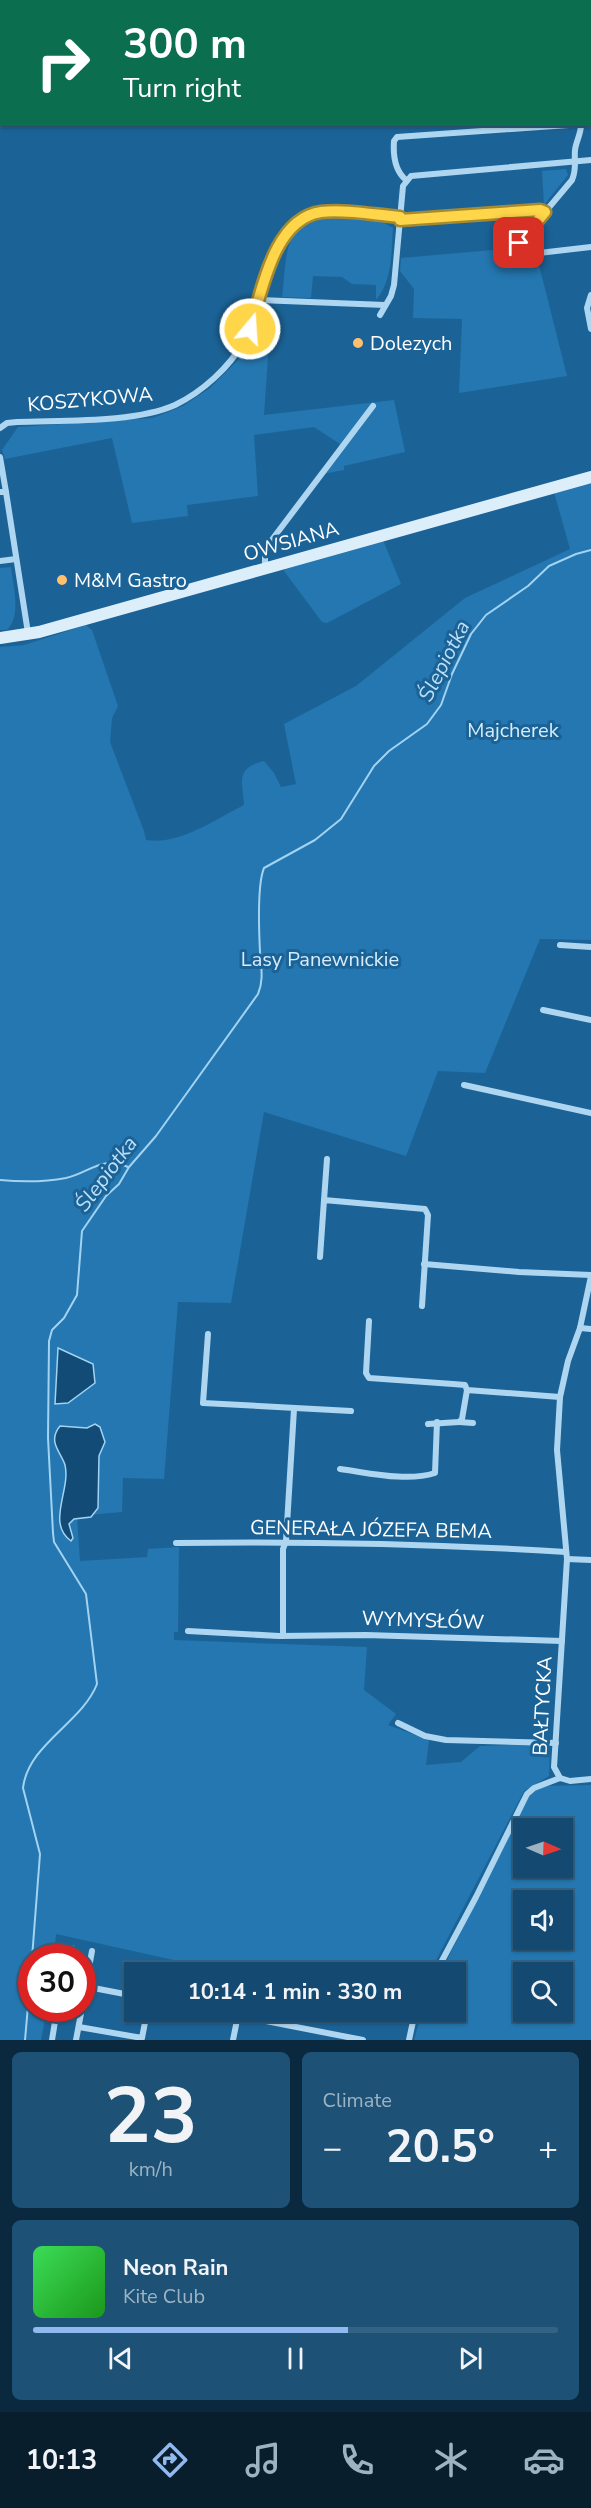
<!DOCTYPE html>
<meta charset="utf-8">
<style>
:root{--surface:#144a71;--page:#1d5176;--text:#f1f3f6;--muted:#9db3c3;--line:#336284;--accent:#90b9f0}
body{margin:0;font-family:"Nunito Sans",sans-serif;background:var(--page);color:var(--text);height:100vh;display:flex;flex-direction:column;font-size:22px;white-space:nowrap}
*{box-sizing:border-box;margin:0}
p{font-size:20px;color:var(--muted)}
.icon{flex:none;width:33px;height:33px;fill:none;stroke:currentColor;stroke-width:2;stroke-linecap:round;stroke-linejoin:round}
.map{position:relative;height:2040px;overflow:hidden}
.panel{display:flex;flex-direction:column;gap:12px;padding:12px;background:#0b293e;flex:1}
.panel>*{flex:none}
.banner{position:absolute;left:0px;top:0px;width:591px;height:126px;box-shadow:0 2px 4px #0004,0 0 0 2px var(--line);background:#0b6e4f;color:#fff;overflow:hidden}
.needle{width:39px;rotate:92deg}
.controls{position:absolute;left:513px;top:1818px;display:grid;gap:12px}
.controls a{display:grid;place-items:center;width:60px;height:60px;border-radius:0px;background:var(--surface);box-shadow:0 2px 4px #0004,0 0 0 2px var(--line);font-size:30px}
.speed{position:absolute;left:18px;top:1944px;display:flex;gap:12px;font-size:30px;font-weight:700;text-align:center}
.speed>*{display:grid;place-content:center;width:78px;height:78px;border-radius:50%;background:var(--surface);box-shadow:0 2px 4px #0004,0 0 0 2px var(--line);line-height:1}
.speed .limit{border:9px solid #d22;background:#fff;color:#111}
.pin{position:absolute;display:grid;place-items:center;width:51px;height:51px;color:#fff;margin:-26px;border-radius:12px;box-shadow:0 3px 9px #0006}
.me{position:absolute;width:66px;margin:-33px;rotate:18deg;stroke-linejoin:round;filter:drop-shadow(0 0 4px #0008)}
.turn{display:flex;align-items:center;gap:21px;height:126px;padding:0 24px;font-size:27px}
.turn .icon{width:78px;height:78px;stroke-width:2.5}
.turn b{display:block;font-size:42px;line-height:51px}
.big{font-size:45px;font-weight:700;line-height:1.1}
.panel .tile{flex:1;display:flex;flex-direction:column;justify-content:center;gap:9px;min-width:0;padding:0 21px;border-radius:9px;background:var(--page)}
.panel .dial{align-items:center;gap:0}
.dial b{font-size:78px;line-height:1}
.song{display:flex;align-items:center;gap:18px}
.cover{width:72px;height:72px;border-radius:9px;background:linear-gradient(135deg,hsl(130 70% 55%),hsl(120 70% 35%))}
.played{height:6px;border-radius:3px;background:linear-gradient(90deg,var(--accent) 60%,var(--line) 60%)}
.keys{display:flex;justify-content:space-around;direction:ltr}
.heat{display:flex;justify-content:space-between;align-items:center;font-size:33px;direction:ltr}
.panel .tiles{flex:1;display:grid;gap:12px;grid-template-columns:1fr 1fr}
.tile:last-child{grid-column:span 2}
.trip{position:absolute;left:124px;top:1962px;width:342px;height:60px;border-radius:0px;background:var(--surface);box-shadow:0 2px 4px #0004,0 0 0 2px var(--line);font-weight:700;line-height:60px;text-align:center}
.tab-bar{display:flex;height:96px;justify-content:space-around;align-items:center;background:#081e2d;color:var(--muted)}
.tab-bar .icon{width:42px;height:42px}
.tab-bar .on{color:var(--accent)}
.tab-bar b{font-size:27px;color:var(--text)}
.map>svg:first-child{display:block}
</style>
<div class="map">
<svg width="591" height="2040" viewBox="0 0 591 2040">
<rect width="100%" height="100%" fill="#1b6397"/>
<g fill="#2477b0" fill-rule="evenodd">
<polygon points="0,0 591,0 591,84 590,2 2,2 1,65"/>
<polygon points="566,169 568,175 544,205 542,171"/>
<path d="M336 217 378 219 393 228C391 252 393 280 376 300V285L352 284 342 277 313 276 311 298 282 297C288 251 280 224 336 217Z"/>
<path d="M504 249C512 264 522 260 537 257L567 376 459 393 462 319 413 318 414 289 400 271 401 258Z"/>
<polygon points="264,313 271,313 264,415 394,400 405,452 344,466 344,470 323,474 340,444 314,427 254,435 258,496 187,505 188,516 132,523 112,438 5,459 2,450 18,427 153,418 183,406 210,388 238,360"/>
<path d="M591 482V940L540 939 485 1073 438 1071 406 1156 264 1112 231 1303 178 1302 164 1479 123 1478 122 1512 77 1516 80 1561 147 1557 148 1549 179 1547 178 1632H174V1640L367 1647 364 1690 396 1714 388 1725 429 1740 426 1765 461 1762 480 1746 539 1744 550 1746 549 1776 524 1791 430 1972H228L56 1934 54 1957 32 1958V2008L47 2009 41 2040H0V647L24 645 86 625 92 630 118 706 112 718 110 742 144 831 146 840C180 845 214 820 244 805 243 783 234 768 264 761L274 773 281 787 296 784 284 724 356 686 465 598 570 549 554 492Z"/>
<polygon points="383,540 401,584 327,623 322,622 284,571 286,567"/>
<path d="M11 567C13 587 22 615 7 630H0V568Z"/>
<path d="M591 1785V2040H414L422 2012H456V1972H441L529 1796 541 1786ZM524 1828H562V1868H524ZM524 1900H562V1940H524ZM524 1972H562V2012H524Z"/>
</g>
<g fill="#124b75" stroke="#a2d3f2" stroke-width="1.5">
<polygon points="58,1348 93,1364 95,1383 68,1403 55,1404"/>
<path d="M95 1424 100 1427 105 1442 99 1456 98 1508 91 1517 74 1519 69 1524 73 1538 71 1541C46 1523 71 1490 65 1465 61 1452 47 1442 60 1426L87 1428Z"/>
</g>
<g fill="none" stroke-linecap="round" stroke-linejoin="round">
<g stroke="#a2d3f2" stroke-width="2">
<path d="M0 1180C21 1182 45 1182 66 1178 89 1173 102 1155 128 1167"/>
<path d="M32 1958 40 1854 23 1788C28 1744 82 1723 97 1684L86 1594 54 1542 53 1533 48 1438 49 1341 52 1330 64 1318 77 1295 82 1231 106 1196 119 1184 129 1167 156 1136 258 994C264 980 261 967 260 952 259 932 257 885 264 868L315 840 341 819 374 766 389 751 427 724 441 705 452 674 471 634 486 615 528 586 549 566 576 554 591 550"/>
<polyline points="25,2040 32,1960"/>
</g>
<g stroke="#afd6f0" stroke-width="6">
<polyline points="590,124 591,124"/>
<path d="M406 180C394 170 393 155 394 141L397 137 583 124"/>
<polyline points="400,220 540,210 545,212"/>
<polyline points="513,256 591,247"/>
<path d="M511 264 519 243 572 180C577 169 574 161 575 150 576 141 581 134 581 125"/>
<polyline points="591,295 587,308 591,329"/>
<polyline points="259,300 385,305"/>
<polyline points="380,315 391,296 394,285 403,186 411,176 591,160"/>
<path d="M0 428 7 423 17 422C62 420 135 423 175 405 202 392 230 367 244 341 265 302 265 230 314 214 333 208 378 215 400 217"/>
<polyline points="0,457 6,492"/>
<polyline points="0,492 6,492 28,633"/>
<polyline points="0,561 16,559"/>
<polyline points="265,568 265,555 271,541 373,406"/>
<polyline points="560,945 591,947"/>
<polyline points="543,1010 591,1020"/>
<polyline points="464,1085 591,1113"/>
<polyline points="324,1200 327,1159"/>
<polyline points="320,1257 324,1200 425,1209 428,1215 422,1306"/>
<polyline points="424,1264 519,1272 591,1275"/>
<polyline points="369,1321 366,1373 369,1378 453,1384 465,1385 467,1390 560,1397"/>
<polyline points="580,1328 591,1329"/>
<polyline points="208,1334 203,1403 351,1411"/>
<polyline points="459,1422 473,1423"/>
<polyline points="428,1424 459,1422 462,1419 467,1390"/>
<path d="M340 1469C370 1473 407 1482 435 1473L437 1422"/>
<path d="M176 1543C306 1541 436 1544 566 1552"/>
<polyline points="567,1559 591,1560"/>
<polyline points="188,1631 279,1636 366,1635 562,1641"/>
<polyline points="283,1636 283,1549 286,1541 294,1409"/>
<polyline points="398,1723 425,1736 446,1740 556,1743"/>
<polyline points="560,1778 554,1767 567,1559 557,1450 560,1397 568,1361 580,1328 591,1276"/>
<polyline points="560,1778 570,1781 591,1779"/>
<polyline points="70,1958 72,1948"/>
<polyline points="436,1972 476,1897 527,1794 534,1788 560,1778"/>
<polyline points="83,1986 135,1996"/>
<polyline points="82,2006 92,1951"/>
<polyline points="219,2012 363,2040"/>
<polyline points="79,2027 142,2038 147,2012"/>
<polyline points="52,2040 57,2009"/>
<polyline points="76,2040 82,2008"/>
<polyline points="233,2040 238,2015"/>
<polyline points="409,2040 415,2012"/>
</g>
<polyline stroke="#ddeefb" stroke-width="12" points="0,638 39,632 591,477"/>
</g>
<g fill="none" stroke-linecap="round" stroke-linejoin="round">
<defs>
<path id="route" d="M250 329C262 292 273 219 321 212 346 209 375 215 400 217V220L540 210 545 212 519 243"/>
</defs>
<use href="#route" stroke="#a68a30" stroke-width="15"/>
<use href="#route" stroke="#ffd54a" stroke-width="10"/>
</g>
<g fill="#ffc06e" stroke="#1b6397" stroke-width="2">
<circle cx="358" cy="343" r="6"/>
<circle cx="62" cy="580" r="6"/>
</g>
<g text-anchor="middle" stroke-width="6" stroke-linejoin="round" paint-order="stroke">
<g font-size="20" fill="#fff" stroke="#1b6397" text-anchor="start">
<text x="370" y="350">Dolezych</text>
<text x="74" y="587">M&amp;M Gastro</text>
</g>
<g font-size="20" fill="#fff" stroke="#1b6397">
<text transform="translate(90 399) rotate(-5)" y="7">KOSZYKOWA</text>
<text transform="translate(291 541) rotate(-16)" y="7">OWSIANA</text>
<text transform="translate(371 1529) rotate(1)" y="7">GENERAŁA JÓZEFA BEMA</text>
<text transform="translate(423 1620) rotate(2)" y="7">WYMYSŁÓW</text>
<text transform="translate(542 1706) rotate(-87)" y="7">BAŁTYCKA</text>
</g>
<g font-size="20" fill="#d6ecfb" stroke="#1b6397">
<text x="513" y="737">Majcherek</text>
<text x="320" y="966">Lasy Panewnickie</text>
</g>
<g font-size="21" font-style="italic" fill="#bbdff7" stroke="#1b6397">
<text transform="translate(444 661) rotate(-63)" y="7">Ślepiotka</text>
<text transform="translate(106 1174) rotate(-53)" y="7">Ślepiotka</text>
</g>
</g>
</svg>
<div class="controls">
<a><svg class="needle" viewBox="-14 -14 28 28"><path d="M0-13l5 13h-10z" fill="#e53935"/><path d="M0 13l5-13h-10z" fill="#9db3c3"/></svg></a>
<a><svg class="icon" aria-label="sound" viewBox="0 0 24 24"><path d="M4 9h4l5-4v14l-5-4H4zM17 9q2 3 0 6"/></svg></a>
<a><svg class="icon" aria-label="search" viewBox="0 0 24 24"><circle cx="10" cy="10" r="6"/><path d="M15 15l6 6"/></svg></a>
</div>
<div class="speed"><div class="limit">30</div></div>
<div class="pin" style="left:519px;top:243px;background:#d93025"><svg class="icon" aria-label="arrive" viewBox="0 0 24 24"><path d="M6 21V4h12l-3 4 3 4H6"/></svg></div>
<svg class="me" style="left:250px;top:329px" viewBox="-20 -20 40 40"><circle r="17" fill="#ffd54a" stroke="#fff" stroke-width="3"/><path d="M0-11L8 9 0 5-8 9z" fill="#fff"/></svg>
<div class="trip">10:14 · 1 min · 330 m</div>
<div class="banner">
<div class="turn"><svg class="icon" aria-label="right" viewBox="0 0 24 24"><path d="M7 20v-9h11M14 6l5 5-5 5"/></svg><div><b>300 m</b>Turn right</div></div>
</div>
</div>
<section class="panel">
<div class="tiles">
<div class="tile dial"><b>23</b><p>km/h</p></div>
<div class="tile"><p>Climate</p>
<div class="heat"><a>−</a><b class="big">20.5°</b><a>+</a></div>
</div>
<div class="tile">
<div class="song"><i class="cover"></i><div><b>Neon Rain</b><p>Kite Club</p></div></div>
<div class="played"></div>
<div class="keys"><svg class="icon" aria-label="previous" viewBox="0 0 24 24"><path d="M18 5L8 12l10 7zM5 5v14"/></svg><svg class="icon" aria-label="pause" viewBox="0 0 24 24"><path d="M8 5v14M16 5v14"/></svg><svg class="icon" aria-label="next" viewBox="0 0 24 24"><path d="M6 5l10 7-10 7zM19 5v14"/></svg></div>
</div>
</div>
</section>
<nav class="tab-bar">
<b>10:13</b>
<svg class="icon on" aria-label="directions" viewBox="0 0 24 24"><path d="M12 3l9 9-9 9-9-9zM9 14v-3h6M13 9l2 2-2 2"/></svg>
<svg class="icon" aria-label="music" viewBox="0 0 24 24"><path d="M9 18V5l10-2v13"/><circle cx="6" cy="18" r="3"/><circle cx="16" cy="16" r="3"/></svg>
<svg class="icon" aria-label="phone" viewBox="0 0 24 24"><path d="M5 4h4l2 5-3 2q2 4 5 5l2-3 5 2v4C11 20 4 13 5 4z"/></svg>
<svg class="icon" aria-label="climate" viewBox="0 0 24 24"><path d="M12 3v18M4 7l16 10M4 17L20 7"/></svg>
<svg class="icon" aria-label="car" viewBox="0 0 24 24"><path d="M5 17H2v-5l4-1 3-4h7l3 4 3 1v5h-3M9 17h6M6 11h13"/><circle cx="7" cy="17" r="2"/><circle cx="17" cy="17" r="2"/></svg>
</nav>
